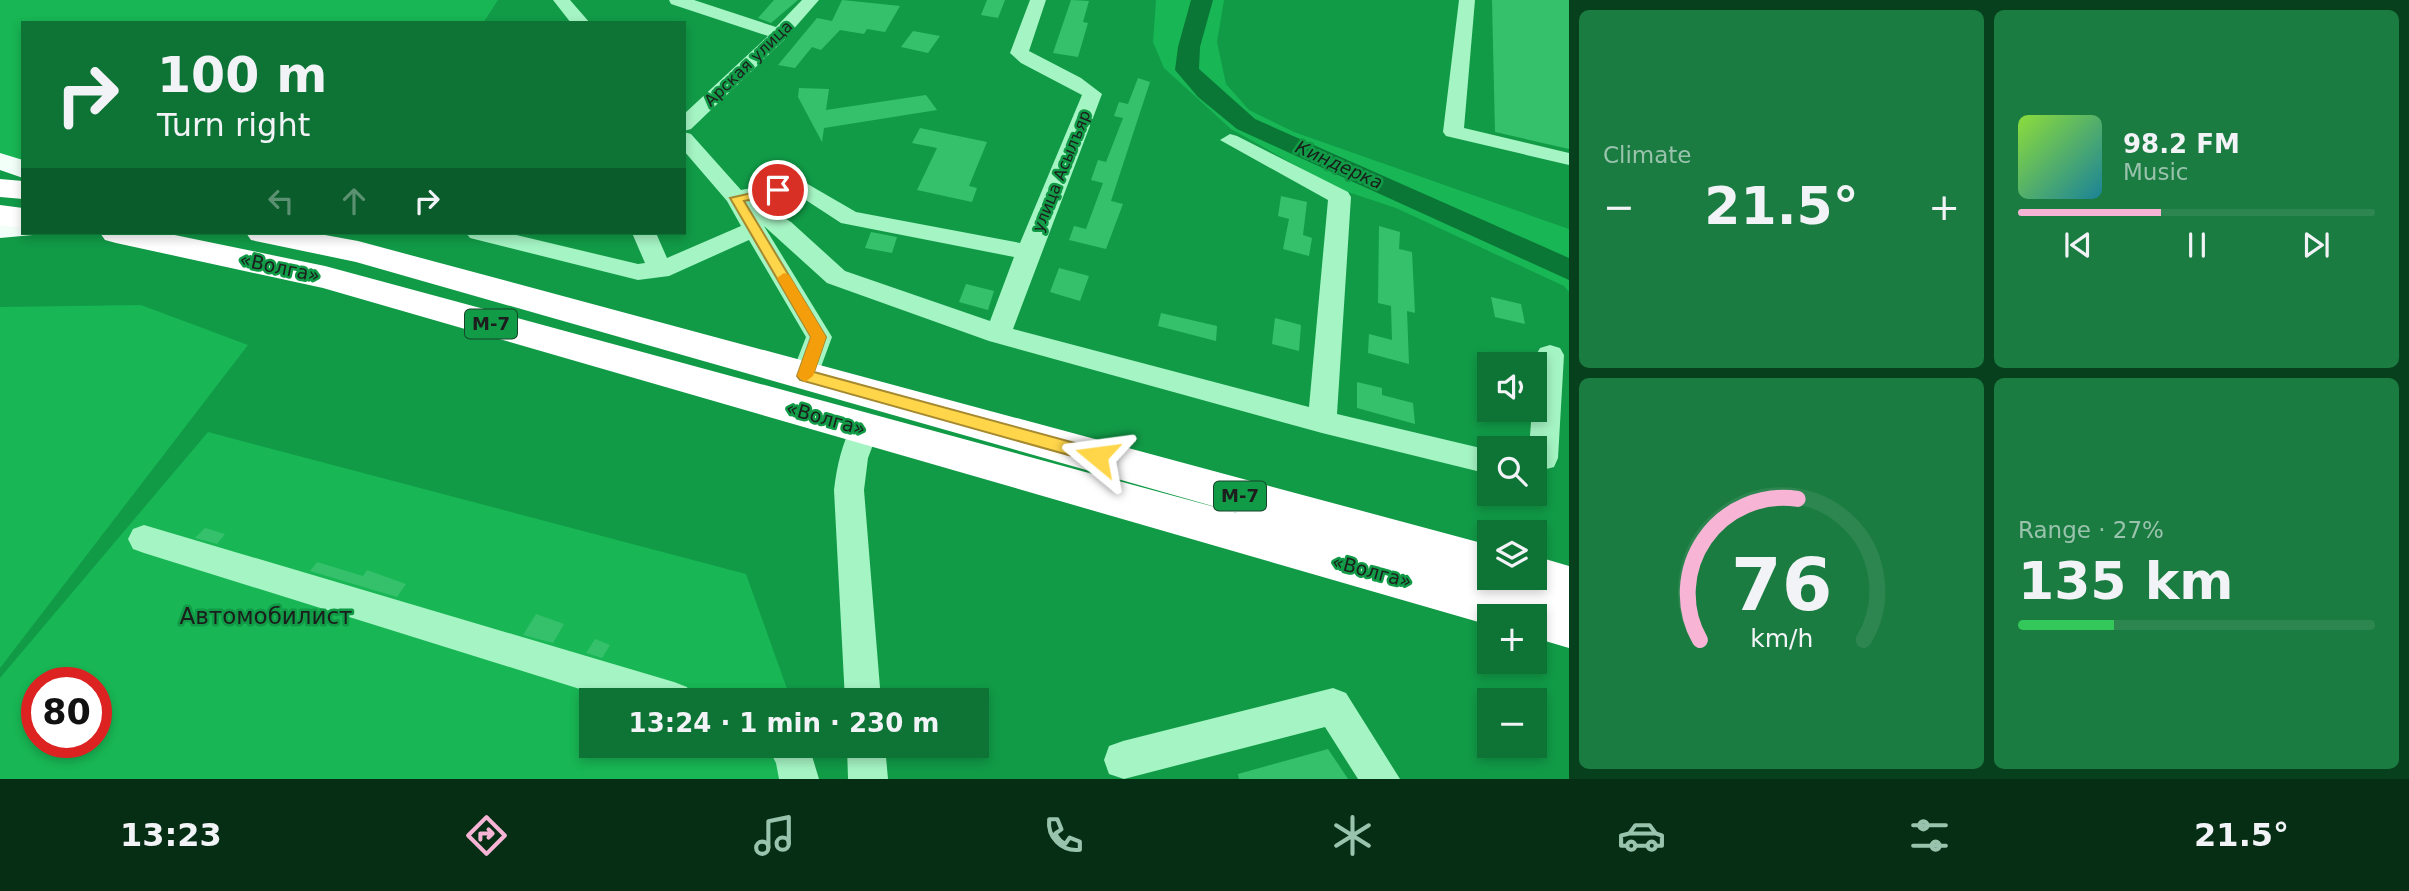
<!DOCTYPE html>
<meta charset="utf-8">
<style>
:root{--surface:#0d7435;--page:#1b7c41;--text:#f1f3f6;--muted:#9ac3ad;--line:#2d8650;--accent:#f7b4d5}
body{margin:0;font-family:"DejaVu Sans",sans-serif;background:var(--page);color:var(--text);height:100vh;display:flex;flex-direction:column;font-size:26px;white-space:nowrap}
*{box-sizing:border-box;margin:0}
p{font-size:23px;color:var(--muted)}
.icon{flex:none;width:38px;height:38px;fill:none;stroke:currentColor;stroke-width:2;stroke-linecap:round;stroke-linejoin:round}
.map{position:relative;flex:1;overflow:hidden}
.drawer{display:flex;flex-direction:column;gap:10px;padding:10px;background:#07401d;width:840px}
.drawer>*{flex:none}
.guide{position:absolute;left:21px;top:21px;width:665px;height:214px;border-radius:0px;box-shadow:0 4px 10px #0003;background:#0d7435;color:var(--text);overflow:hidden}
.controls{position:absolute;left:1477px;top:352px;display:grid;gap:14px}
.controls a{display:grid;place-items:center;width:70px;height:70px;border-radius:0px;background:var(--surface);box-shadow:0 4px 10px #0003;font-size:35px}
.speed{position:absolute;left:21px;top:667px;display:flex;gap:14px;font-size:35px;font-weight:700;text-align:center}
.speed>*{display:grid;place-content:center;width:91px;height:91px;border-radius:50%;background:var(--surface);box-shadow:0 4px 10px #0003;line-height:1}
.speed .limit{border:10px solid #d22;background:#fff;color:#111}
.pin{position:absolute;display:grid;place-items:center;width:60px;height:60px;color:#fff;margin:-30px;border:4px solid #fff;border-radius:50%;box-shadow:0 2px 7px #0007}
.me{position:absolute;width:77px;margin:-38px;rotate:286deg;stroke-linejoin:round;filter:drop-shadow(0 0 5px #0008)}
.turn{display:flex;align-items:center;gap:24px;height:147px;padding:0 21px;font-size:32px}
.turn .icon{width:91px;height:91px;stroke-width:2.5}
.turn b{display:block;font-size:49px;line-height:60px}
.lanes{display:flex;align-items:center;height:66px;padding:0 21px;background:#0003;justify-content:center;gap:35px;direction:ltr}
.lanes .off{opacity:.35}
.big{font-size:52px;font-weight:700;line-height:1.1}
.drawer .tile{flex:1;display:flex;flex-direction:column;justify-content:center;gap:10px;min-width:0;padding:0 24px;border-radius:10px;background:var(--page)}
.drawer .dial{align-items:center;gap:0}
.dial svg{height:182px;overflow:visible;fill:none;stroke:var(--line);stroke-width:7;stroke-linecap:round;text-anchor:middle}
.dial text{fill:var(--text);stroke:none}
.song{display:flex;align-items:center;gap:21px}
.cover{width:84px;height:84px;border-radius:10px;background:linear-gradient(135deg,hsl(90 70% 55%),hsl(190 70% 35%))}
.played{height:7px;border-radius:4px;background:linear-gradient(90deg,var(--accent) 40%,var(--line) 40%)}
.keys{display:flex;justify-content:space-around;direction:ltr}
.heat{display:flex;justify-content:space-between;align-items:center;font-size:38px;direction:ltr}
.charge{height:10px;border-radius:5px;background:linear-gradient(90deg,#34c759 27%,var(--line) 0)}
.drawer .tiles{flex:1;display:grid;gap:10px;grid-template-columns:repeat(2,1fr)}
.trip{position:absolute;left:579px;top:688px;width:410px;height:70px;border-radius:0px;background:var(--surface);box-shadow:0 4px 10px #0003;font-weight:700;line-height:70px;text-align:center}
.tab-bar{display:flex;height:112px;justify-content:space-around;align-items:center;background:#052e15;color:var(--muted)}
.tab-bar .icon{width:49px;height:49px}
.tab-bar .on{color:var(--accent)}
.tab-bar b{font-size:32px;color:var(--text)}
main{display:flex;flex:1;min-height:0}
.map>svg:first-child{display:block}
</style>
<main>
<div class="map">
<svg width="1569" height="779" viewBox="0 0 1569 779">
<rect width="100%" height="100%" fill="#119b47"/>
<g fill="#18b654" fill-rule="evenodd">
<polygon points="0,0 498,0 483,23 23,23 23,164 0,156"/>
<polygon points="1156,0 1224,0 1217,42 1226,84 1249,110 1294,132 1569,229 1569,292 1564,286 1396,208 1336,188 1231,129 1164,68 1153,42"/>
<polygon points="141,305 248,345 0,668 0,307"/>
<path d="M208 432 746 574 791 700H592V746H807L813 779H0V678ZM37 682H96V742H37Z"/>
</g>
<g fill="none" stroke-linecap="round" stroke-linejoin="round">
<polygon fill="#0a7736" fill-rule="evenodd" points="1191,0 1213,0 1200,47 1199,69 1255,119 1569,258 1569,280 1237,129 1198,97 1175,70 1178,47"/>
</g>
<g fill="#35c16b">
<polygon points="774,0 798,0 771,23 758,18"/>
<polygon points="842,0 900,6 885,32 867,29 864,34 840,30 821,50 812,47 795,68 778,65 817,18 832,21"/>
<polygon points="987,0 1005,0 998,18 981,15"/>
<polygon points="1071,0 1089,1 1083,22 1088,23 1078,57 1053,53"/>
<polygon points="1492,0 1569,0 1569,149 1495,132"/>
<polygon points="913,31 940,36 928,53 901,47"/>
<polygon points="1138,78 1150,82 1111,201 1123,204 1106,249 1069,240 1074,226 1086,229 1103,183 1091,180 1098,160 1106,162 1123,118 1114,116 1119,102 1128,104"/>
<polygon points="799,88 829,89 826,110 926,95 937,110 824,128 822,142 798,97"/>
<polygon points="920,128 987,142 969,186 977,188 972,202 917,190 937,148 912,143"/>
<polygon points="1281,196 1307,202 1303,235 1312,238 1309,256 1283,249 1289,219 1278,216"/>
<polygon points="1379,226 1400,232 1399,249 1412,252 1415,313 1407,311 1409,364 1368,353 1369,334 1392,340 1391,306 1378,303"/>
<polygon points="871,232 897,237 892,253 865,248"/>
<polygon points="1059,268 1089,276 1080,301 1050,292"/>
<polygon points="966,284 994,291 988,310 959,302"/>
<polygon points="1491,297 1521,304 1525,324 1495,317"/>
<polygon points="1161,313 1217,326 1216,341 1158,326"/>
<polygon points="1275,318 1301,325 1299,351 1272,344"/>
<polygon points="1357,382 1382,388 1382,395 1413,403 1415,424 1357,408"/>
<polygon points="205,528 225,534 217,544 195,538"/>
<polygon points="317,562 363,576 367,570 406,584 397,597 310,571"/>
<polygon points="536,614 564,624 553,643 523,635"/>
<polygon points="595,639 610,645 602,658 586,653"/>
<polygon points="1328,749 1348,779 1239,779 1238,774"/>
</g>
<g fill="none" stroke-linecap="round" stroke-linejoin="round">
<g fill="#a5f4c3" fill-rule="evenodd">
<polygon points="553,0 570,0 590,23 571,23"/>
<polygon points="669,0 694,0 776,27 802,0 819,0 784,40 691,129 684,131 684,114 768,36 671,4"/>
<path d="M1030 0H1046L1029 51 1081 78 1102 94 1013 329 1309 407 1328 200 1220 140 1230 134 1237 136 1348 192 1351 197 1337 414 1489 450V474L1322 433 989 341 827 283 764 226 832 337 815 383 805 386 795 383 791 376 806 337 749 240 669 276 638 280 470 238 466 233H508L638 264 645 263 632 233H656L667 258 741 226 727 201 684 151V132L691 134 741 190 799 179 856 212 1020 243 1082 95 1021 63 1010 53ZM795 193 841 223 1014 257 990 321 845 271 791 222 757 201Z"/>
<polygon points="1459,0 1475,0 1464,128 1569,153 1569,165 1446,136 1443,132"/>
<polygon points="1550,345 1560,348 1564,355 1558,458 1554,467 1535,472 1535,448 1529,448 1532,410 1535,410 1536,355 1540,348"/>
<path d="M864 418 874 421 879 429 868 458 864 490 881 700H845L834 490C837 465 842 443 854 421Z"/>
<polygon points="144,525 674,682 687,687 692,700 615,700 144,553 133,549 128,539 133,529"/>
<polygon points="1333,688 1346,693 1400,779 1358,779 1325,727 1124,779 1109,774 1104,760 1109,746 1123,741"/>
<polygon points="767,746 809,746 819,779 779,779 776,763"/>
<polygon points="847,746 885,746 888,779 848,779"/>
</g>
<g fill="#f2fff8" fill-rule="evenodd">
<polygon points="0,153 23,160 23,178 0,170"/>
<polygon points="23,219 23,233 33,235 0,238 0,220"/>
</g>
<g fill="#fff" fill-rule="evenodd">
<polygon points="0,179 23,181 23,199 0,197"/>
<polygon points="0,205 23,208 23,228 0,225"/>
<polygon points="100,233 165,233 325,266 1237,513 356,262 251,240 246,233 314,233 358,241 1489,545 1489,578 1506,578 1494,583 1518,590 1512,578 1535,578 1535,556 1569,566 1569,648 1535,638 1535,616 1489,616 1489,625 323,288 116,243 105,240"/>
</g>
</g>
<polygon fill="#ffd54a" stroke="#a68a30" stroke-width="2" points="778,187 783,188 783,193 744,201 826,337 814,372 1097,449 1106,456 1103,461 1097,463 800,380 797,376 811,337 730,198"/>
<polygon fill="#f59e0b" points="784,273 789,275 826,337 813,376 805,382 797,376 811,337 777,278"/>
<g text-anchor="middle" stroke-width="5" stroke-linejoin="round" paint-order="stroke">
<g font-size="16" fill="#1d1d1d" stroke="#119b47">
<text transform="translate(748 63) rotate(-44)" y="6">Арская улица</text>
<text transform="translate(1061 171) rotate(-68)" y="6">улица Асылъяр</text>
</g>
<g font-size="18" font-style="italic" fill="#191d1a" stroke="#119b47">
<text transform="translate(1339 165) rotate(24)" y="6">Киндерка</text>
</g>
<g fill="#119b47" stroke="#19432a" stroke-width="2">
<rect x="465" y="309.5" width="52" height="29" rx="5"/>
<rect x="1214" y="481.5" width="52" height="29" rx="5"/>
</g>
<g font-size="18" font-weight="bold" fill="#1d1d1d">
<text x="491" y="330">М-7</text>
<text x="1240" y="502">М-7</text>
</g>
<g font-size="19" fill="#1d1d1d" stroke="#119b47">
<text transform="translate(280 267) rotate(12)" y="7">«Волга»</text>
<text transform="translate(826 418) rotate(16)" y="7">«Волга»</text>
<text transform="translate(1372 571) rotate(15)" y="7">«Волга»</text>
</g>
<g font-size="23" fill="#1a1d1b" stroke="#119b47">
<text x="266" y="624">Автомобилист</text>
</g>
</g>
</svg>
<div class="controls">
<a><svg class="icon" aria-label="sound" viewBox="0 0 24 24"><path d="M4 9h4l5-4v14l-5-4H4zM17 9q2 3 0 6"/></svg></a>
<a><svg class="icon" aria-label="search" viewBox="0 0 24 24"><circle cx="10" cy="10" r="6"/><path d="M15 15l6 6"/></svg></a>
<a><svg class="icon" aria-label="layers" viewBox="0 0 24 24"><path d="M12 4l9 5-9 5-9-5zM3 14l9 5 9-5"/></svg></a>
<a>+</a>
<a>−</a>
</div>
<div class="speed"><div class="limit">80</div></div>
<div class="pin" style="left:778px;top:190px;background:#d93025"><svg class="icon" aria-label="arrive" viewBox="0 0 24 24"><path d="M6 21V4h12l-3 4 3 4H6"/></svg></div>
<svg class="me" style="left:1097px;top:456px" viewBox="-20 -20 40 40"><path d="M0-17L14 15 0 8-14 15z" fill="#ffd54a" stroke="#fff" stroke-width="4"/></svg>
<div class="trip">13:24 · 1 min · 230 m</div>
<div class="guide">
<div class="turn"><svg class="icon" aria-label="right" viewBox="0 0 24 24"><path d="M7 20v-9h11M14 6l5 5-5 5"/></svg><div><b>100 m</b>Turn right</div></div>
<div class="lanes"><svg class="icon off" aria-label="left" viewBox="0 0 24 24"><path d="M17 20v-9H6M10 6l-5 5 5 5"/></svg><svg class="icon off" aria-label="ahead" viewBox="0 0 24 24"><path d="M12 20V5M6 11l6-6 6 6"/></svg><svg class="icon" aria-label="right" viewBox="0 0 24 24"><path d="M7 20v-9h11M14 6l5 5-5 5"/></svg></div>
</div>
</div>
<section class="drawer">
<div class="tiles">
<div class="tile"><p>Climate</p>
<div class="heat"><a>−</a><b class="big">21.5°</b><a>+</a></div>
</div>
<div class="tile">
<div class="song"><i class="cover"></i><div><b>98.2 FM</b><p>Music</p></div></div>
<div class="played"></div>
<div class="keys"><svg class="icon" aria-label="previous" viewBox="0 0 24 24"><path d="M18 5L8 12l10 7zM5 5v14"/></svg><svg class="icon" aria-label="pause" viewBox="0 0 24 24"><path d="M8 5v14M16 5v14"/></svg><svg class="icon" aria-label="next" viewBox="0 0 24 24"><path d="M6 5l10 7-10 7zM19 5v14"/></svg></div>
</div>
<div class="tile dial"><svg viewBox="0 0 100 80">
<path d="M14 69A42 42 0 1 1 86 69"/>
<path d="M14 69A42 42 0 0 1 57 7" stroke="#f7b4d5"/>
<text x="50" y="56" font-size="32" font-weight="700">76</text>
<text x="50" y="72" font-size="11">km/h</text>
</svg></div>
<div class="tile"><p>Range · 27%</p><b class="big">135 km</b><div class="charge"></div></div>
</div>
</section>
</main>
<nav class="tab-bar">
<b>13:23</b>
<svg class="icon on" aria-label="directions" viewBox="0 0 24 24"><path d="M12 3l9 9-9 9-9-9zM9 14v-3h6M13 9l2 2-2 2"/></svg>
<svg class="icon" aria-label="music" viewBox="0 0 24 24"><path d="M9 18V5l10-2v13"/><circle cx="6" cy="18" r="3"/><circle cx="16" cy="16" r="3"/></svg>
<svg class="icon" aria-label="phone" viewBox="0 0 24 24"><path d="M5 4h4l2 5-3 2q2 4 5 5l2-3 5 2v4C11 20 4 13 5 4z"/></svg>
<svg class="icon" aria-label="climate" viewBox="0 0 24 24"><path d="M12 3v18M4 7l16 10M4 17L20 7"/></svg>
<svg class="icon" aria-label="car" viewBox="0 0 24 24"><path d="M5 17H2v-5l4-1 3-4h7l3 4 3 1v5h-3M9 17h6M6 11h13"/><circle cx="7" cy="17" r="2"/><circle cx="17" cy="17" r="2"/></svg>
<svg class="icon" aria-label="filters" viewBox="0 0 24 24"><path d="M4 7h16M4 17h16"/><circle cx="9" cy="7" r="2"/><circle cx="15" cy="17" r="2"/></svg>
<b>21.5°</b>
</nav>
